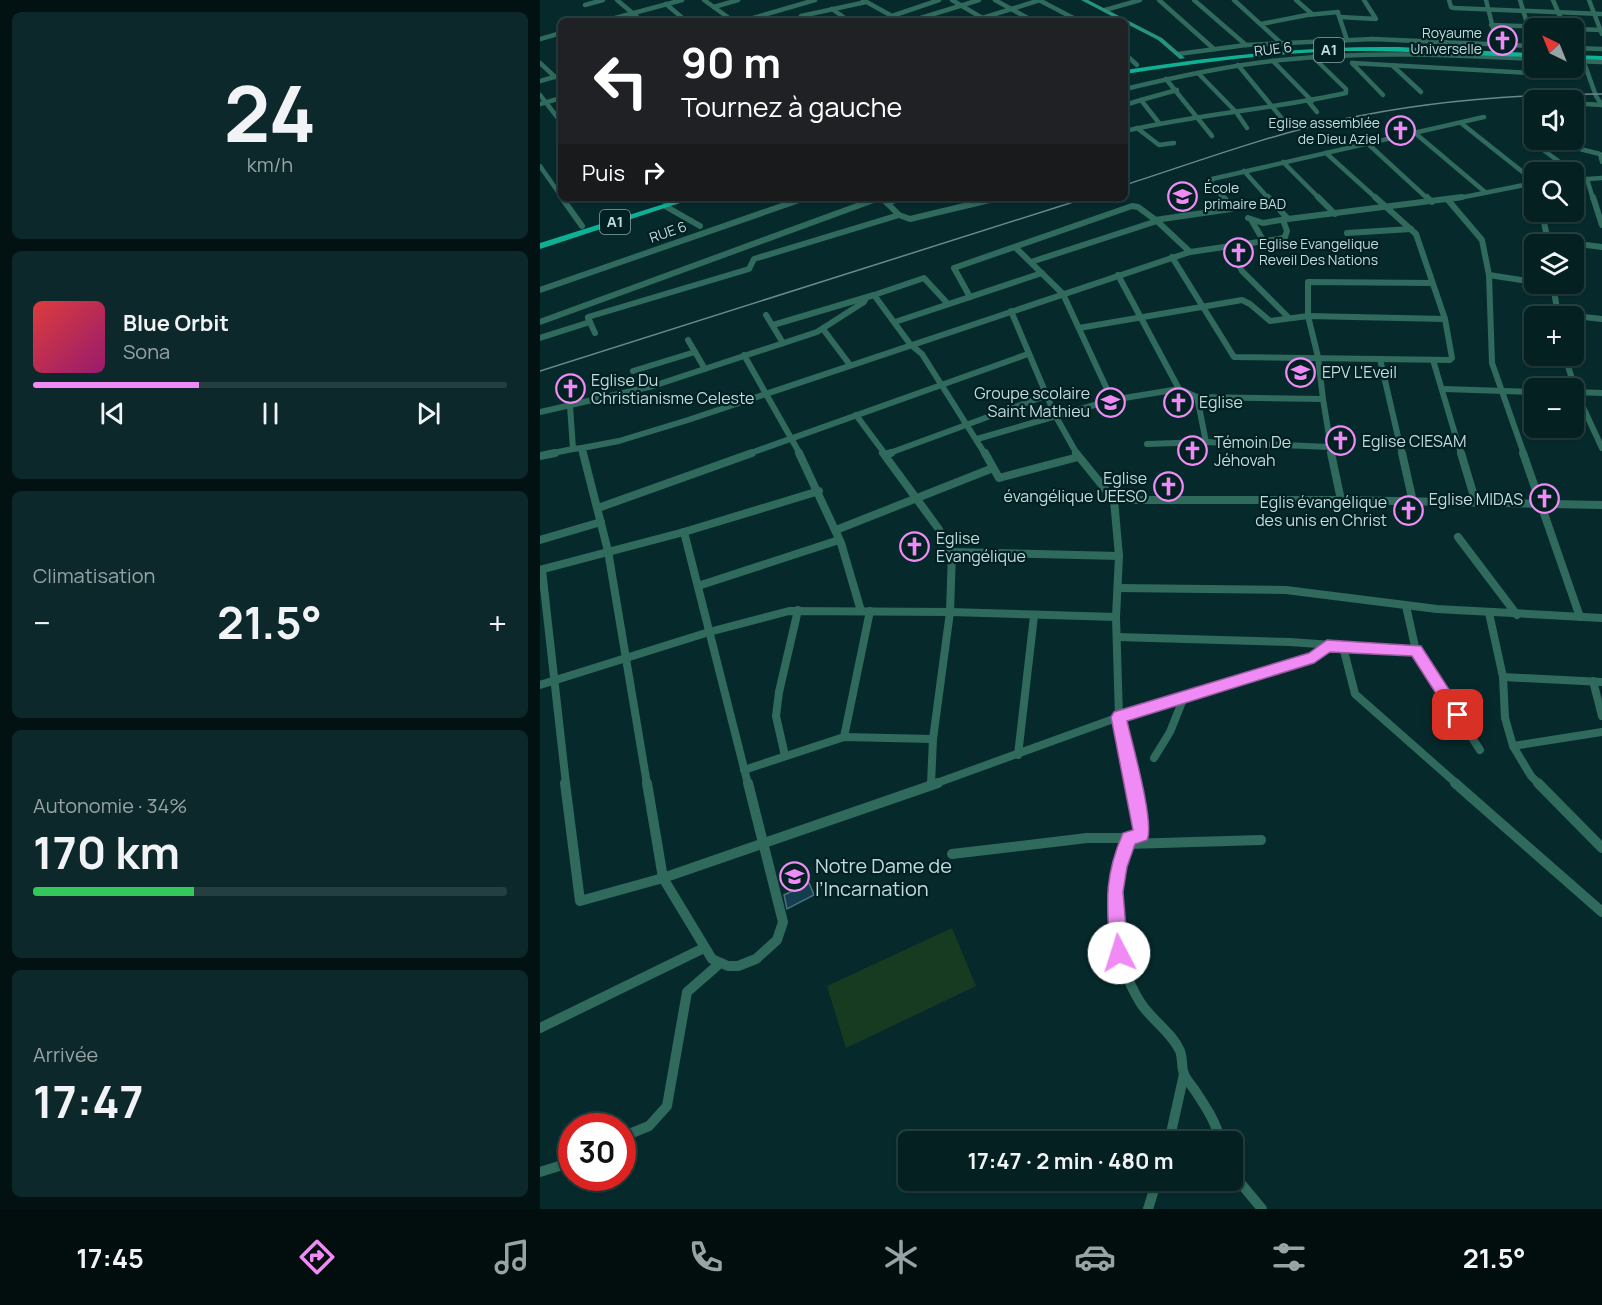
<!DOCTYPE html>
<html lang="fr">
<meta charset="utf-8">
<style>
:root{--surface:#042021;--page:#0d282a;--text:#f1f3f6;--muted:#97a3a5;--line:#253e3f;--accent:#f08bf6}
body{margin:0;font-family:Manrope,sans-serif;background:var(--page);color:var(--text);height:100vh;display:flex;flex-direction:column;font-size:22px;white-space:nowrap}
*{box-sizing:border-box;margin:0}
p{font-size:20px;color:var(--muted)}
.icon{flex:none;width:33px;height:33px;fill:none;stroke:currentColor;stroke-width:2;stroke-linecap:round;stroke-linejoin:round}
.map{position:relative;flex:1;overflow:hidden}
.sheet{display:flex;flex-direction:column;gap:12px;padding:12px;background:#021212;width:540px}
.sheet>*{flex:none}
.top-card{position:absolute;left:18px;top:18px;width:570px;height:183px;border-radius:9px;box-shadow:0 2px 4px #0004,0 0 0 2px var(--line);background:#202124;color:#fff;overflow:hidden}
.needle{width:39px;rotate:317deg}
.buttons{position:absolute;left:984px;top:18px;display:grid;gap:12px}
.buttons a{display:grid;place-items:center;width:60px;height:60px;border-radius:9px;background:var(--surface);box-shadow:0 2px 4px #0004,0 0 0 2px var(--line);font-size:30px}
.speed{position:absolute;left:18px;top:1113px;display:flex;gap:12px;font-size:30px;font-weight:700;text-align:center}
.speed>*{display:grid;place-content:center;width:78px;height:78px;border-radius:50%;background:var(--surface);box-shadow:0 2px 4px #0004,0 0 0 2px var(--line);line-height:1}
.speed .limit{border:9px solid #d22;background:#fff;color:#111}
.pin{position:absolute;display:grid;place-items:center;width:51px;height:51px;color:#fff;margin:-26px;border-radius:12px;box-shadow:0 3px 9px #0006}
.me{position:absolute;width:66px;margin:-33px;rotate:355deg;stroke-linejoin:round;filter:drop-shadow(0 0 4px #0008)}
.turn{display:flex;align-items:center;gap:21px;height:126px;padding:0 24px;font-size:27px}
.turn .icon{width:78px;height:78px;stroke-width:2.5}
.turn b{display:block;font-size:42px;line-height:51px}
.then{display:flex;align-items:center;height:57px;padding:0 24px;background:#0003;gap:12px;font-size:22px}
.big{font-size:45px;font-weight:700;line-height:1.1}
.sheet .widget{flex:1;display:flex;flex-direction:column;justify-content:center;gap:9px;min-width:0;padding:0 21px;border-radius:9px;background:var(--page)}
.sheet .dial{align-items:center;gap:0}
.dial b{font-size:78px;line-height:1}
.song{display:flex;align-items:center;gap:18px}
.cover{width:72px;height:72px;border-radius:9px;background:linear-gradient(135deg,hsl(0 70% 55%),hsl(320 70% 35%))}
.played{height:6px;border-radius:3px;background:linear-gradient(90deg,var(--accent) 35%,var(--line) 35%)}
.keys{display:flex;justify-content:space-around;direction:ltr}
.heat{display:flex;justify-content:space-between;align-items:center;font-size:33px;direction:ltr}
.charge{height:9px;border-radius:4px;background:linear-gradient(90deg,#34c759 34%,var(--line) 0)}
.trip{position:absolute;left:358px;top:1131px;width:345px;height:60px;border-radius:9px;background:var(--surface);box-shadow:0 2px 4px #0004,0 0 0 2px var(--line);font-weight:700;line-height:60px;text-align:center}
.dock{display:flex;height:96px;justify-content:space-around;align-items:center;background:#020d0d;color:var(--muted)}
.dock .icon{width:42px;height:42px}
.dock .on{color:var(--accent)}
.dock b{font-size:27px;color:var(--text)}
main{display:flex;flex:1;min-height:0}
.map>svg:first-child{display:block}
</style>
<main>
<section class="sheet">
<div class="widget dial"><b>24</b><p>km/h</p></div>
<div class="widget">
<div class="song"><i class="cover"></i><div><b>Blue Orbit</b><p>Sona</p></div></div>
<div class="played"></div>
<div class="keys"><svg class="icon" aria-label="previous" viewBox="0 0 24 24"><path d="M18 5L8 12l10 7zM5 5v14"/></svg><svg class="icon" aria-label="pause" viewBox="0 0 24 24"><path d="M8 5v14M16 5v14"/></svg><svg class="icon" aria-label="next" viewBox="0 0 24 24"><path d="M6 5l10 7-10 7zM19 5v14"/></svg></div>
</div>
<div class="widget"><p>Climatisation</p>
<div class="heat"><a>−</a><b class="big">21.5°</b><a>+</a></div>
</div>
<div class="widget"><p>Autonomie · 34%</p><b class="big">170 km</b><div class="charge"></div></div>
<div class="widget"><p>Arrivée</p><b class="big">17:47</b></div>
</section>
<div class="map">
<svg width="1062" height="1209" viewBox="0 0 1062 1209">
<rect width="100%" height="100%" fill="#062a2c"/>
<polygon fill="#163b21" points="412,928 436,986 306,1048 287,986"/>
<polygon fill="#153e4d" stroke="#4b7181" stroke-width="1.5" points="269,883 274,895 247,909 244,895"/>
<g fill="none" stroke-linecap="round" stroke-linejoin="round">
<g stroke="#2f6a5d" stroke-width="4.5">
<polyline points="77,0 102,21"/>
<polyline points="164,0 193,21"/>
<polyline points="323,0 352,16 399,0"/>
<polyline points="412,0 444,19"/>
<polyline points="455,0 493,21"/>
<polyline points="499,0 539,21"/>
<polyline points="619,0 674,49"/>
<polyline points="654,0 706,45"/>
<polyline points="694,0 741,43"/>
<polyline points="756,0 772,14"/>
<polyline points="909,0 911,7 914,8 1062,14"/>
<polyline points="946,0 957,44"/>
<polyline points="980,0 994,46"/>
<polyline points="1013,0 1025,28"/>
<polyline points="1049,0 1062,34"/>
<polyline points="126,4 146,21"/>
<polyline points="45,5 63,0"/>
<polyline points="174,7 198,0"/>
<polyline points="292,9 309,21"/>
<polyline points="565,10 600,0"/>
<polyline points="798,13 807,40"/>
<polyline points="261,16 326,2"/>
<polyline points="800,17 836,19 824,0"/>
<polyline points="64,21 142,0"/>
<polyline points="203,21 275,0"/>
<polyline points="371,21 439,0"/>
<polyline points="433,21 500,0"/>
<polyline points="721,24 767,15 798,12"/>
<polyline points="951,25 1029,28"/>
<polyline points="1034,29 1062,30"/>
<polyline points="0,39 21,33"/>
<polyline points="1034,48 1062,49"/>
<polyline points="585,54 597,65"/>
<polyline points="638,54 706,45 833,39 994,46"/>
<polyline points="1042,57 1056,96 1062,105"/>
<polyline points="733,61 772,101"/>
<polyline points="1034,61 1062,62"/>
<polyline points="0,63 15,77"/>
<polyline points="812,63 992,73"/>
<polyline points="812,63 843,95"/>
<polyline points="698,65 744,121"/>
<polyline points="853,66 881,92"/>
<polyline points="658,73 696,112 707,128"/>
<polyline points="626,79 672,136"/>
<polyline points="0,81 21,75"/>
<path d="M585 89C640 76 695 64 752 59 832 51 913 55 994 59"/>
<polyline points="0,95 21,122"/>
<polyline points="768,101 777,112"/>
<polyline points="0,104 21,98"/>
<polyline points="1046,104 1062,105"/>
<polyline points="585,105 601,100"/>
<polyline points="619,123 601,100 637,90"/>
<polyline points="921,123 994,181"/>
<polyline points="1034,123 1040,149 1060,154 1062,162"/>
<polyline points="597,128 619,145 634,143"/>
<path d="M585 131C658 114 733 109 806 93V89L773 57"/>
<polyline points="875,133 945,192"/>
<polyline points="826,142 888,199"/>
<polyline points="1002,149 1033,172"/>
<polyline points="786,153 837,199"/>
<polyline points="743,162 780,199"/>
<polyline points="0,166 21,196"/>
<polyline points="704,171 729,199"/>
<polyline points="1047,179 1053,199"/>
<polyline points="1034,180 1062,178"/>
<polyline points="263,199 265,198"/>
<polyline points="337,199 339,198"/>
<polyline points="360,199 362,198"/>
<polyline points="455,199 458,198"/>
<polyline points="685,199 671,185 672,179 944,117"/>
<polyline points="914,199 994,183"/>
</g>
<g stroke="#2f6a5d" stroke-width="6">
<polyline points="728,197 748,219 922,197"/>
<polyline points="778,197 795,214"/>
<polyline points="887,197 892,202"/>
<polyline points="1053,197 1062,225"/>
<polyline points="22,198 42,226"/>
<polyline points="342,198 359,215 370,219 458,198"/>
<polyline points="908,200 942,240 949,275 952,363 984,454"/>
<polyline points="347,203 362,198"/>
<polyline points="125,206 160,226"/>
<polyline points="1002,212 1008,242"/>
<polyline points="708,218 723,223 747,219"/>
<polyline points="615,220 691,209 693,207 683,197"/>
<polyline points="617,221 650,252"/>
<polyline points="712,221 724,242"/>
<polyline points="807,233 871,229"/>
<polyline points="1007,240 1062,247"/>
<polyline points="704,245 706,259 700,267 702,271 748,317"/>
<polyline points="475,247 523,294 572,400"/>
<polyline points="632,257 694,357 910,360 912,358 905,319 876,234 835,197"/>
<polyline points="578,275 639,389 657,397 783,399 778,357 768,316 768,282 892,283"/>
<polyline points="949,275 994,282"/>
<polyline points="1013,284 1018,316"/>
<polyline points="0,290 265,198"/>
<polyline points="334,295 384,278 408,304"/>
<polyline points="430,297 414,268 592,206 598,207 617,221 491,262"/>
<polyline points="471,311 515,415 537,454"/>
<polyline points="1017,314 1062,319"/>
<polyline points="226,315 243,343"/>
<polyline points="48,317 209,269 214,259 359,215"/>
<polyline points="48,318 55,333"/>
<polyline points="0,322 339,198"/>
<polyline points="355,322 502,273"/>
<polyline points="233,325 334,295 370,344 382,354 445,454"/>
<polyline points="539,328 702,300 710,304 730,321 768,316 905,319"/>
<polyline points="283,329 310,365"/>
<polyline points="0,338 50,322"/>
<polyline points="148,340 165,369"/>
<polyline points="204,355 260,454"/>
<polyline points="1025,356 1036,392 1062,448"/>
<polyline points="840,359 862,454"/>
<polyline points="893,360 921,454"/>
<polyline points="93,371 155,352"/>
<polyline points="904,389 994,392"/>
<polyline points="1034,392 1062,393"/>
<polyline points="657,397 666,442"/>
<polyline points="783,399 792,454"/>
<polyline points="30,406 33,449 42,448 44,454"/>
<polyline points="0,412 113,386 277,332 324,302 326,298"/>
<polyline points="316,415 345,454"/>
<polyline points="437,439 572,400 639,389"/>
<polyline points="607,444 666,442 790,447"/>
<polyline points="42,448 79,441 148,420 650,252 739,239 745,237 747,231 743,220"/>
<polyline points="8,454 33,449"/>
<polyline points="208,454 488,354"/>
<polyline points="347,454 505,396"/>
</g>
<g stroke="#2f6a5d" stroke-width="8">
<polyline points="43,453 68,551 107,784"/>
<polyline points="259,453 301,543 321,611"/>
<polyline points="343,453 398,528 412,552"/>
<polyline points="445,453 459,478 538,457"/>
<polyline points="536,453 574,500 579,556 576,617 579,717 592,784"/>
<polyline points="791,453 801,500"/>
<polyline points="862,453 873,502"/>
<polyline points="921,453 936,503"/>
<polyline points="983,453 1040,617"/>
<polyline points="345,455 351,453"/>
<polyline points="0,456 15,453"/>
<polyline points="574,500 801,500 1062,505"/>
<polyline points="58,508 212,453"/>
<polyline points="296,530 453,468"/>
<polyline points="144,532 208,784"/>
<polyline points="918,537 977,615"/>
<polyline points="0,540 61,522"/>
<polyline points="0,570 144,532 279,491"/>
<polyline points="2,570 26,784"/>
<polyline points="158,586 299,540"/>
<polyline points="579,588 746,590 897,609 1062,618"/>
<polyline points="949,613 963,677 965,718 973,746 991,776 999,784"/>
<polyline points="577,637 750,642 876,651 866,606"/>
<polyline points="803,647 815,694 917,784"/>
<polyline points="876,651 940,750"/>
<polyline points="963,677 1062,682"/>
<polyline points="1053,681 1062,716"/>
<polyline points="0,685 169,632 249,611 410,612 576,617"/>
<polyline points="304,737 330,611"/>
<polyline points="973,746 1062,732"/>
<polyline points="478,755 494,616"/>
<polyline points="245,756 236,716 239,692 258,610"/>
<polyline points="614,758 630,732 644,697"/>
<polyline points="204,770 304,737 393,739"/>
<polyline points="391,784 393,739 410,612 412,552 579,556"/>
<polyline points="394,784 579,717 774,657 787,646"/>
</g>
<g stroke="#2f6a5d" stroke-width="10">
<polyline points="25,783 40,901 123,878 398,783"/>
<polyline points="107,783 123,878 172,959 188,966 198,966 216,959 237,940 243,922 208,783"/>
<polyline points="915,783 1062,912"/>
<polyline points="998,783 1062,848"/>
<path d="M589 838C571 891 569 952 600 1002 611 1020 631 1031 640 1051 643 1058 641 1067 644 1074 646 1079 651 1085 654 1089 666 1107 676 1122 681 1142"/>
<polyline points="587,844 721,840"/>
<polyline points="412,854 547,838 589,838 602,835 592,783"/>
<polyline points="0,1028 164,948"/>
<polyline points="82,1137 109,1126 127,1106 147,992 178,965"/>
<polyline points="629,1142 644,1074"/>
<polyline points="0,1172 32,1162"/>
<polyline points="693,1174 722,1209"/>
<polyline points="608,1209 617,1180"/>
</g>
<polygon fill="#28927c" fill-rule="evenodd" points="541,0 548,0 622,38 645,58 640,59 618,40 585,23 585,21 581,21"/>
<g fill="#10b095" fill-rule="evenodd">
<path d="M858 47 994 53V57C931 56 867 50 803 51 730 53 657 63 585 74V70C676 56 766 46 858 47Z"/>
<polygon points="1034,55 1062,56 1062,60 1034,59"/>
<polygon points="143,198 155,198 0,249 0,243"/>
</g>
<g stroke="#6b888a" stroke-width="1.5">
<path d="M585 185C656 162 726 136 799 120 886 101 974 94 1062 94"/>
<polyline points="0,371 546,198"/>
</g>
</g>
<path fill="#f08bf6" stroke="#9c5aa0" stroke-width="1.5" d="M787 640 881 646 923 711 925 715 923 720 918 722 913 720 872 656 790 652 774 663 587 721C592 743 615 823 607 840L595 844 587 867 583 892 588 953 585 960 579 962 573 960 570 953C567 905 563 879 583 833L593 830 571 717 574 712 769 653Z"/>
<defs>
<symbol id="church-ring" viewBox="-11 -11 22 22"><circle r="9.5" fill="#002022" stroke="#f08bf6" stroke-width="1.5"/><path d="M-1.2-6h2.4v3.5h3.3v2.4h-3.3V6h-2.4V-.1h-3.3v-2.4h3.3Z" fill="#f08bf6"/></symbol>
<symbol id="school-ring" viewBox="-11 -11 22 22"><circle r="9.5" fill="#002022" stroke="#f08bf6" stroke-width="1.5"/><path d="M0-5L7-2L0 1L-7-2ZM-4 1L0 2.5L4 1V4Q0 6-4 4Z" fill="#f08bf6"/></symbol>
</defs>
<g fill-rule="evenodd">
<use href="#church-ring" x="946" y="24" width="33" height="33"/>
<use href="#church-ring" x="844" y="114" width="33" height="33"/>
<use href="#school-ring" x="626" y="180" width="33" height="33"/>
<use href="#church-ring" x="682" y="236" width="33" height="33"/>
<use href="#school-ring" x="744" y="356" width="33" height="33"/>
<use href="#church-ring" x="14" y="372" width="33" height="33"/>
<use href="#school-ring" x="554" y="386" width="33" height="33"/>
<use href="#church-ring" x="622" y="386" width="33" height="33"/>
<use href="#church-ring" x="784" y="424" width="33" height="33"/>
<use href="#church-ring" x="636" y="434" width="33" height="33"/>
<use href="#church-ring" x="612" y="470" width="33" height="33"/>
<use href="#church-ring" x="988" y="482" width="33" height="33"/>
<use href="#church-ring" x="852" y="494" width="33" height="33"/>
<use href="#church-ring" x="358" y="530" width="33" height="33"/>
<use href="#school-ring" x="238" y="860" width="33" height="33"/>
</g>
<g text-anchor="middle" stroke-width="4.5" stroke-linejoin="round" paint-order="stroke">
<g font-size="14" fill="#c4dbdd" stroke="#002022" text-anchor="end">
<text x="942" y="38">Royaume<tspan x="942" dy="16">Universelle</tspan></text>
<text x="840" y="128">Eglise assemblée<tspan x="840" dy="16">de Dieu Aziel</tspan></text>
<text x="664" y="193" text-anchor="start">École<tspan x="664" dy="16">primaire BAD</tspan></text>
<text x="719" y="249" text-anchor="start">Eglise Evangelique<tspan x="719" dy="16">Reveil Des Nations</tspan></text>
</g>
<g font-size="14" fill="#c4dbdd" stroke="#002022">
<text transform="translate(733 49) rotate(-7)" y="5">RUE 6</text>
<text transform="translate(128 232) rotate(-19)" y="5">RUE 6</text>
</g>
<g fill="#002022" stroke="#89a3a5" stroke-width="1.5">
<rect x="774" y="38" width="30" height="24" rx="4.5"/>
<rect x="60" y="210" width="30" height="24" rx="4.5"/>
</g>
<g font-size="15" font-weight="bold" fill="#c4dbdd">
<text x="789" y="55">A1</text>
<text x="75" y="227">A1</text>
</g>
<g font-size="16" fill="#c4dbdd" stroke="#002022" text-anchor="start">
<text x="782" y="378">EPV L'Eveil</text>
<text x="51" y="386">Eglise Du<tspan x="51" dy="18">Christianisme Celeste</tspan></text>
<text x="550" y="399" text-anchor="end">Groupe scolaire<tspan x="550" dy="18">Saint Mathieu</tspan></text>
<text x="659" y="408">Eglise</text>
<text x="822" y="447">Eglise CIESAM</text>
<text x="674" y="448">Témoin De<tspan x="674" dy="18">Jéhovah</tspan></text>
<text x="607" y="484" text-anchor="end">Eglise<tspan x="607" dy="18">évangélique UEESO</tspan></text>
<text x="983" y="505" text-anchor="end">Eglise MIDAS</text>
<text x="847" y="508" text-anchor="end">Eglis évangélique<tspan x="847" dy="18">des unis en Christ</tspan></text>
<text x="396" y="544">Eglise<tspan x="396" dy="18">Evangélique</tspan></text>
</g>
<g font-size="20" fill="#c4dbdd" stroke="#002022" text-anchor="start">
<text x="275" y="873">Notre Dame de<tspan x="275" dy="23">l’Incarnation</tspan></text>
</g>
</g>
</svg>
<div class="buttons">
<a><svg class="needle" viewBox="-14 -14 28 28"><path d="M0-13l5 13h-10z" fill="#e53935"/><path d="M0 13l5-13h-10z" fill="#97a3a5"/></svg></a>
<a><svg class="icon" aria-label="sound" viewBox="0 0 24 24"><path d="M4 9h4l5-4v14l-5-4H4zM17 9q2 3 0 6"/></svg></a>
<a><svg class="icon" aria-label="search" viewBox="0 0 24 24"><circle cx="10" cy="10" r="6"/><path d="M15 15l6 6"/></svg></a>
<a><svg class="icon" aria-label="layers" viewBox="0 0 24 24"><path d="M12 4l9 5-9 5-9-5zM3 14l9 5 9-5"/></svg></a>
<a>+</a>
<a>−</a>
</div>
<div class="speed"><div class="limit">30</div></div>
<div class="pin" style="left:918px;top:715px;background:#d93025"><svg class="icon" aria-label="arrive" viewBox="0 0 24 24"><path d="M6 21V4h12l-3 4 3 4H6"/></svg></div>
<svg class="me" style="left:579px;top:953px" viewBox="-20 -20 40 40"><circle r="19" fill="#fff"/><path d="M0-13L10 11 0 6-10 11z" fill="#f08bf6"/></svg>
<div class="trip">17:47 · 2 min · 480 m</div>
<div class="top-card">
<div class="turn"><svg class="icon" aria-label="left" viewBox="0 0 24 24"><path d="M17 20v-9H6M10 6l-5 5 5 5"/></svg><div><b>90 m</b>Tournez à gauche</div></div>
<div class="then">Puis<svg class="icon" aria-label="right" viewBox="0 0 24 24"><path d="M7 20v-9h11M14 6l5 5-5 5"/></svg></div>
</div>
</div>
</main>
<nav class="dock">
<b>17:45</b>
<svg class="icon on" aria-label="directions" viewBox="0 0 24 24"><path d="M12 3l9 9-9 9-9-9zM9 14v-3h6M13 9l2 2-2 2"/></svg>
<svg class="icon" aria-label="music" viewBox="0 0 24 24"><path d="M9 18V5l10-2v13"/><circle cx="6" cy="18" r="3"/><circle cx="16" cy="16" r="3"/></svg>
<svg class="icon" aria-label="phone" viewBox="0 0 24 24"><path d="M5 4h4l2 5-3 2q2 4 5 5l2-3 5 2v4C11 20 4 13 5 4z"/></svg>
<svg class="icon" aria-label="climate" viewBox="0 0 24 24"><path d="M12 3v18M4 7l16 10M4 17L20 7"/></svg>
<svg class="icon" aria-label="car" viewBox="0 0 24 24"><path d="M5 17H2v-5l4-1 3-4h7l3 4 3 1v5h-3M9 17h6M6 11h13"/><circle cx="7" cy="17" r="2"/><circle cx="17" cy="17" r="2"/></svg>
<svg class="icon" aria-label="filters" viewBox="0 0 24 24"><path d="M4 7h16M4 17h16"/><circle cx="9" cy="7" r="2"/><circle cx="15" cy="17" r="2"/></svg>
<b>21.5°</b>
</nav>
